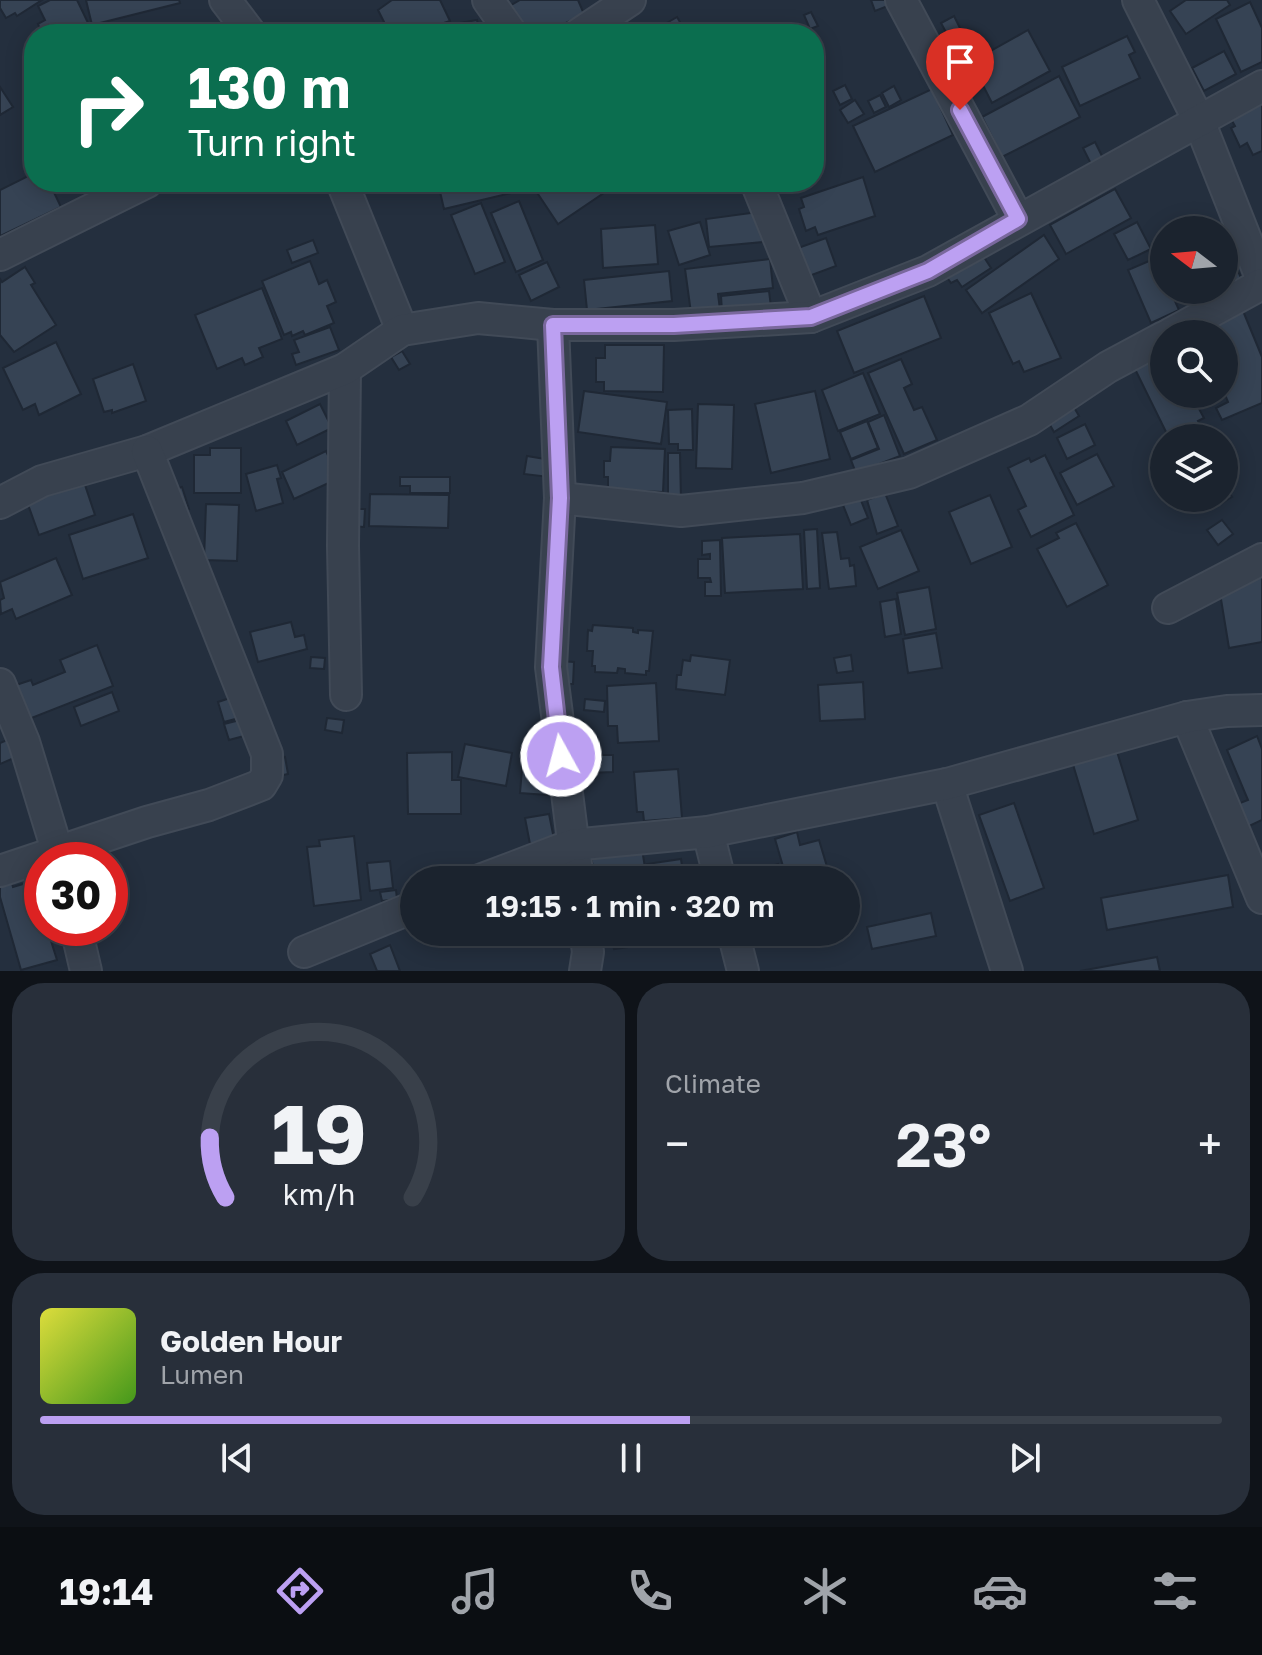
<!DOCTYPE html>
<meta charset="utf-8">
<style>
:root{--surface:#1b232e;--page:#282f3a;--text:#f1f3f6;--muted:#a0a4aa;--line:#39404a;--accent:#bca0f2}
body{margin:0;font-family:"Golos Text",sans-serif;background:var(--page);color:var(--text);height:100vh;display:flex;flex-direction:column;font-size:30px;white-space:nowrap}
*{box-sizing:border-box;margin:0}
p{font-size:26px;color:var(--muted)}
.icon{flex:none;width:44px;height:44px;fill:none;stroke:currentColor;stroke-width:2;stroke-linecap:round;stroke-linejoin:round}
.map{position:relative;height:971px;overflow:hidden}
.side{display:flex;flex-direction:column;gap:12px;padding:12px;background:#0f1319;flex:1}
.side>*{flex:none}
.hud{position:absolute;left:24px;top:24px;width:800px;height:168px;border-radius:32px;box-shadow:0 4px 20px #0003,0 0 0 2px var(--line);background:#0b6e4f;color:#fff;overflow:hidden}
.needle{width:52px;rotate:286deg}
.fabs{position:absolute;left:1150px;top:216px;display:grid;gap:16px}
.fabs a{display:grid;place-items:center;width:88px;height:88px;border-radius:50%;background:var(--surface);box-shadow:0 4px 20px #0003,0 0 0 2px var(--line);font-size:40px}
.speed{position:absolute;left:24px;top:842px;display:flex;gap:16px;font-size:40px;font-weight:700;text-align:center}
.speed>*{display:grid;place-content:center;width:104px;height:104px;border-radius:50%;background:var(--surface);box-shadow:0 4px 20px #0003,0 0 0 2px var(--line);line-height:1}
.speed .limit{border:12px solid #d22;background:#fff;color:#111}
.pin{position:absolute;display:grid;place-items:center;width:68px;height:68px;color:#fff;margin:-82px -34px;border-radius:50% 50% 50% 0;rotate:-45deg;box-shadow:0 0 8px #0007}
.pin .icon{rotate:45deg}
.me{position:absolute;width:88px;margin:-44px;rotate:353deg;stroke-linejoin:round;filter:drop-shadow(0 0 6px #0008)}
.turn{display:flex;align-items:center;gap:28px;height:168px;padding:0 32px;font-size:36px}
.turn .icon{width:104px;height:104px;stroke-width:2.5}
.turn b{display:block;font-size:56px;line-height:68px}
.big{font-size:60px;font-weight:600;line-height:1.1}
.side .card{flex:1;display:flex;flex-direction:column;justify-content:center;gap:12px;min-width:0;padding:0 28px;border-radius:32px;background:var(--page)}
.side .dial{align-items:center;gap:0}
.dial svg{height:208px;overflow:visible;fill:none;stroke:var(--line);stroke-width:7;stroke-linecap:round;text-anchor:middle}
.dial text{fill:var(--text);stroke:none}
.song{display:flex;align-items:center;gap:24px}
.cover{width:96px;height:96px;border-radius:12px;background:linear-gradient(135deg,hsl(60 70% 55%),hsl(100 70% 35%))}
.played{height:8px;border-radius:4px;background:linear-gradient(90deg,var(--accent) 55%,var(--line) 55%)}
.keys{display:flex;justify-content:space-around;direction:ltr}
.heat{display:flex;justify-content:space-between;align-items:center;font-size:44px;direction:ltr}
.side .tiles{flex:1;display:grid;gap:12px;grid-template-columns:1fr 1fr}
.card:last-child{grid-column:span 2}
.trip{position:absolute;left:400px;top:866px;width:460px;height:80px;border-radius:40px;background:var(--surface);box-shadow:0 4px 20px #0003,0 0 0 2px var(--line);font-weight:600;line-height:80px;text-align:center}
.tab-bar{display:flex;height:128px;justify-content:space-around;align-items:center;background:#0b0e12;color:var(--muted)}
.tab-bar .icon{width:56px;height:56px}
.tab-bar .active{color:var(--accent)}
.tab-bar b{font-size:36px;color:var(--text)}
.map>svg:first-child{display:block}
</style>
<div class="map">
<svg width="1262" height="971" viewBox="0 0 1262 971">
<rect width="100%" height="100%" fill="#242f3e"/>
<g fill="#364354" stroke="#1f2835" stroke-width="2">
<polygon points="0,0 42,0 17,16 15,13 6,18 0,8"/>
<polygon points="50,0 77,0 90,27 75,34 42,34 38,24 45,20 38,6"/>
<polygon points="86,0 179,0 180,3 92,25"/>
<polygon points="392,0 440,0 450,21 410,34 390,34 378,10"/>
<polygon points="520,0 578,0 584,14 544,34 523,34 506,8"/>
<polygon points="871,0 892,0 893,4 875,11"/>
<polygon points="1186,0 1227,0 1230,5 1186,34 1170,11"/>
<polygon points="1250,2 1262,28 1262,62 1241,72 1216,19"/>
<polygon points="811,12 818,26 810,29 804,15"/>
<polygon points="954,16 961,30 948,36 941,23"/>
<polygon points="677,17 687,34 648,34"/>
<polygon points="477,20 480,34 433,34 460,23"/>
<polygon points="1028,30 1050,71 992,103 971,62"/>
<polygon points="1127,36 1135,52 1129,55 1140,78 1080,106 1062,67"/>
<polygon points="1224,51 1236,74 1204,91 1192,68"/>
<polygon points="1059,76 1080,117 1002,157 982,117"/>
<polygon points="845,85 852,99 840,105 833,91"/>
<polygon points="894,86 901,100 889,107 882,93"/>
<polygon points="0,87 13,107 0,115"/>
<polygon points="932,89 953,135 875,172 853,126"/>
<polygon points="880,95 886,107 874,113 868,101"/>
<polygon points="855,100 864,114 848,123 840,110"/>
<polygon points="1262,104 1262,151 1253,155 1247,143 1240,147 1231,128 1235,126 1231,119"/>
<polygon points="1095,142 1103,158 1091,164 1083,148"/>
<polygon points="34,173 34,182 49,182 61,207 0,236 0,190"/>
<polygon points="863,177 875,216 818,235 815,227 806,231 799,209 804,207 801,198"/>
<polygon points="442,182 534,182 536,187 444,209 438,183"/>
<polygon points="543,182 620,182 558,224 534,188"/>
<polygon points="1115,189 1131,218 1066,254 1050,225"/>
<polygon points="519,201 543,260 516,272 491,213"/>
<polygon points="481,203 505,262 475,274 451,215"/>
<polygon points="758,212 763,242 709,247 706,219"/>
<polygon points="700,222 710,255 679,265 668,231"/>
<polygon points="1137,222 1151,249 1128,260 1114,234"/>
<polygon points="655,225 658,264 603,268 601,229"/>
<polygon points="1044,235 1059,259 982,313 966,290"/>
<polygon points="826,238 836,266 809,276 798,248"/>
<polygon points="313,240 318,253 292,263 287,250"/>
<polygon points="982,254 991,268 962,287 957,280 951,283 946,276"/>
<polygon points="1156,258 1164,276 1164,290 1170,290 1179,310 1151,323 1128,270"/>
<polygon points="770,259 773,288 718,294 720,310 691,313 685,269"/>
<polygon points="1233,259 1241,278 1228,284 1224,276 1224,263"/>
<polygon points="310,261 319,284 327,280 336,302 327,306 334,323 305,335 303,331 292,336 291,332 284,335 262,281"/>
<polygon points="547,262 559,287 531,301 519,275"/>
<polygon points="25,267 35,283 31,285 56,325 14,352 0,335 0,279 2,282"/>
<polygon points="669,271 672,301 587,310 584,280"/>
<polygon points="262,288 282,339 259,348 263,357 245,365 242,358 217,369 195,315"/>
<polygon points="1191,290 1212,290 1195,298"/>
<polygon points="769,291 771,307 722,312 721,296"/>
<polygon points="1031,293 1061,358 1024,372 1019,361 1013,364 989,313"/>
<polygon points="924,296 941,338 854,373 837,331"/>
<polygon points="1241,306 1262,357 1262,403 1222,420 1216,408 1228,402 1224,392 1224,334 1215,334 1209,320"/>
<polygon points="330,327 339,350 296,365 292,354 299,352 294,340"/>
<polygon points="56,342 81,394 39,415 35,404 23,410 3,368"/>
<polygon points="605,345 664,345 663,392 604,391 604,382 596,382 596,358 605,358"/>
<polygon points="1164,349 1164,394 1198,394 1204,404 1198,407 1204,418 1198,421 1203,430 1187,438 1169,438 1133,365"/>
<polygon points="402,351 410,364 399,370 391,357"/>
<polygon points="901,359 912,384 904,388 914,410 922,407 937,440 904,454 868,373"/>
<polygon points="133,364 146,401 112,413 112,410 104,412 93,379"/>
<polygon points="863,373 880,414 838,431 822,390"/>
<polygon points="584,391 667,402 661,444 578,432"/>
<polygon points="815,391 830,459 771,473 755,404"/>
<polygon points="1071,402 1079,416 1054,432 1046,418"/>
<polygon points="320,404 332,428 297,445 286,421"/>
<polygon points="698,404 734,405 732,469 696,468"/>
<polygon points="692,409 693,450 678,450 678,444 669,444 668,410"/>
<polygon points="884,415 900,456 856,473 851,460 879,449 868,422"/>
<polygon points="867,421 878,448 851,459 840,432"/>
<polygon points="1085,424 1095,445 1067,459 1057,438"/>
<polygon points="611,447 665,449 663,492 608,490 608,477 604,477 604,461 610,461"/>
<polygon points="210,448 241,448 241,493 194,493 194,455 210,455"/>
<polygon points="326,451 334,468 329,470 333,481 294,499 282,472"/>
<polygon points="668,453 680,453 681,501 668,502"/>
<polygon points="1097,454 1114,486 1077,505 1060,473"/>
<polygon points="1045,455 1074,515 1031,537 1018,510 1026,506 1008,468 1029,458 1031,462"/>
<polygon points="527,456 551,460 549,477 524,474"/>
<polygon points="277,465 281,478 277,479 283,503 256,511 246,474"/>
<polygon points="400,477 450,477 450,493 410,493 410,486 400,486"/>
<polygon points="83,479 95,515 39,535 26,499"/>
<polygon points="1224,484 1232,497 1211,509 1204,498 1224,498"/>
<polygon points="182,487 189,509 176,512 171,490"/>
<polygon points="885,493 898,526 877,534 867,500"/>
<polygon points="370,494 449,495 448,528 369,526"/>
<polygon points="990,495 1012,547 971,564 949,512"/>
<polygon points="860,498 868,518 851,525 843,505"/>
<polygon points="206,504 239,505 237,561 204,560"/>
<polygon points="352,509 365,509 364,527 351,526"/>
<polygon points="133,514 148,558 83,579 69,535"/>
<polygon points="1222,520 1233,534 1218,545 1207,530"/>
<polygon points="1076,523 1108,585 1067,607 1037,549 1059,538 1056,533"/>
<polygon points="817,529 820,588 807,589 804,530"/>
<polygon points="901,530 919,571 878,589 860,547"/>
<polygon points="837,532 841,559 849,558 850,566 854,565 856,586 829,589 822,533"/>
<polygon points="800,534 803,589 725,593 722,538"/>
<polygon points="720,540 721,596 705,596 705,582 711,582 710,578 698,578 698,559 710,559 710,554 702,555 702,541"/>
<polygon points="56,558 72,595 16,619 12,609 1,614 0,600 4,598 0,582"/>
<polygon points="1262,577 1262,642 1229,648 1219,587"/>
<polygon points="929,587 936,629 905,635 897,593"/>
<polygon points="896,599 901,634 885,637 880,602"/>
<polygon points="291,622 295,637 304,635 307,649 258,662 250,632"/>
<polygon points="593,625 633,628 633,632 638,633 638,630 653,631 649,671 646,671 646,675 625,673 625,669 618,668 617,673 595,672 595,666 592,666 593,651 587,651 588,630 592,631"/>
<polygon points="936,633 942,668 908,673 903,639"/>
<polygon points="97,645 113,686 24,721 16,685 31,680 33,685 65,672 60,660"/>
<polygon points="691,655 730,660 725,695 676,689 677,675 681,675 683,660 690,661"/>
<polygon points="851,655 853,671 837,673 834,658"/>
<polygon points="311,657 325,658 324,669 310,668"/>
<polygon points="560,661 574,662 573,684 559,684"/>
<polygon points="863,682 865,719 820,721 818,685"/>
<polygon points="656,683 659,741 618,743 617,726 608,726 607,686"/>
<polygon points="112,692 119,711 81,726 74,707"/>
<polygon points="233,697 239,718 224,722 218,702"/>
<polygon points="585,699 605,701 604,712 584,710"/>
<polygon points="327,718 344,720 342,733 325,730"/>
<polygon points="240,720 244,736 229,740 224,724"/>
<polygon points="1257,736 1262,749 1262,820 1245,828 1235,805 1248,800 1227,750"/>
<polygon points="7,740 14,758 0,764 0,743"/>
<polygon points="465,744 512,753 506,786 458,777"/>
<polygon points="1115,745 1138,820 1094,834 1071,758"/>
<polygon points="452,752 452,780 461,780 461,814 408,814 407,753"/>
<polygon points="589,755 613,755 613,772 589,773"/>
<polygon points="285,757 288,774 274,777 271,759"/>
<polygon points="523,757 550,758 547,795 520,793"/>
<polygon points="678,769 682,818 644,821 643,812 637,812 634,772"/>
<polygon points="1014,803 1044,888 1010,901 979,815"/>
<polygon points="549,814 554,839 530,844 525,818"/>
<polygon points="797,832 800,845 819,840 831,880 787,880 775,839"/>
<polygon points="354,836 361,900 314,906 307,847 320,846 319,840"/>
<polygon points="642,849 647,880 631,880 629,869 594,874 591,856"/>
<polygon points="681,859 684,880 649,880 647,864"/>
<polygon points="390,861 393,888 370,891 367,863"/>
<polygon points="778,864 783,880 732,880 732,878"/>
<polygon points="1228,875 1233,907 1107,930 1101,898"/>
<polygon points="10,876 13,887 33,881 42,910 42,928 47,928 57,960 21,970 0,897 0,879"/>
<polygon points="396,890 397,899 382,901 380,892"/>
<polygon points="931,913 936,936 872,949 867,927"/>
<polygon points="611,932 647,932 649,944 614,949"/>
<polygon points="656,932 692,932 692,936 657,941"/>
<polygon points="390,945 400,971 377,971 370,954"/>
<polygon points="1157,957 1160,971 1080,971"/>
</g>
<g fill="none" stroke-linecap="round" stroke-linejoin="round">
<defs>
<g id="minor">
<polyline points="225,0 251,34"/>
<polyline points="488,0 512,34"/>
<polyline points="901,0 1018,219"/>
<polyline points="1138,0 1199,121 1262,280"/>
<polyline points="579,34 630,0"/>
<polyline points="342,182 402,330"/>
<polyline points="756,182 811,317"/>
<polyline points="0,255 147,182"/>
<polyline points="553,325 560,498 551,667 578,880"/>
<polyline points="1170,334 1262,284"/>
<polyline points="345,369 343,546 346,695"/>
<polyline points="560,498 681,511 803,498 909,473 1029,420 1108,367 1164,337"/>
<polyline points="0,503 42,481 147,451 345,369 402,330 478,318 553,325 674,325 811,317 928,271 1262,86"/>
<polyline points="1168,608 1262,559"/>
<polyline points="0,684 24,742 60,860"/>
<polyline points="1187,717 1262,898"/>
<polyline points="947,784 1007,971"/>
<polyline points="708,832 720,880"/>
<polyline points="0,871 147,822 209,805 261,785 267,775 267,754 147,451"/>
<polyline points="480,880 572,845 708,832 947,784 1187,717 1227,711 1262,710"/>
<polyline points="76,928 86,971"/>
<polyline points="733,932 743,971"/>
<polyline points="304,952 414,907"/>
<polyline points="585,971 588,952 585,932"/>
</g>
</defs>
<use href="#minor" stroke="#414a57" stroke-width="34"/>
<use href="#minor" stroke="#38414e" stroke-width="30"/>
</g>
<g fill="none" stroke-linecap="round" stroke-linejoin="round">
<defs>
<polyline id="route" points="561,756 551,667 560,498 553,325 674,325 811,317 928,271 1018,219 960,110"/>
</defs>
<use href="#route" stroke="#7a689d" stroke-width="20"/>
<use href="#route" stroke="#bca0f2" stroke-width="14"/>
</g>
</svg>
<div class="fabs">
<a><svg class="needle" viewBox="-14 -14 28 28"><path d="M0-13l5 13h-10z" fill="#e53935"/><path d="M0 13l5-13h-10z" fill="#a0a4aa"/></svg></a>
<a><svg class="icon" aria-label="search" viewBox="0 0 24 24"><circle cx="10" cy="10" r="6"/><path d="M15 15l6 6"/></svg></a>
<a><svg class="icon" aria-label="layers" viewBox="0 0 24 24"><path d="M12 4l9 5-9 5-9-5zM3 14l9 5 9-5"/></svg></a>
</div>
<div class="speed"><div class="limit">30</div></div>
<div class="pin" style="left:960px;top:110px;background:#d93025"><svg class="icon" aria-label="arrive" viewBox="0 0 24 24"><path d="M6 21V4h12l-3 4 3 4H6"/></svg></div>
<svg class="me" style="left:561px;top:756px" viewBox="-20 -20 40 40"><circle r="17" fill="#bca0f2" stroke="#fff" stroke-width="3"/><path d="M0-11L8 9 0 5-8 9z" fill="#fff"/></svg>
<div class="trip">19:15 · 1 min · 320 m</div>
<div class="hud">
<div class="turn"><svg class="icon" aria-label="right" viewBox="0 0 24 24"><path d="M7 20v-9h11M14 6l5 5-5 5"/></svg><div><b>130 m</b>Turn right</div></div>
</div>
</div>
<section class="side">
<div class="tiles">
<div class="card dial"><svg viewBox="0 0 100 80">
<path d="M14 69A42 42 0 1 1 86 69"/>
<path d="M14 69A42 42 0 0 1 8 46" stroke="#bca0f2"/>
<text x="50" y="56" font-size="32" font-weight="700">19</text>
<text x="50" y="72" font-size="11">km/h</text>
</svg></div>
<div class="card"><p>Climate</p>
<div class="heat"><a>−</a><b class="big">23°</b><a>+</a></div>
</div>
<div class="card">
<div class="song"><i class="cover"></i><div><b>Golden Hour</b><p>Lumen</p></div></div>
<div class="played"></div>
<div class="keys"><svg class="icon" aria-label="previous" viewBox="0 0 24 24"><path d="M18 5L8 12l10 7zM5 5v14"/></svg><svg class="icon" aria-label="pause" viewBox="0 0 24 24"><path d="M8 5v14M16 5v14"/></svg><svg class="icon" aria-label="next" viewBox="0 0 24 24"><path d="M6 5l10 7-10 7zM19 5v14"/></svg></div>
</div>
</div>
</section>
<nav class="tab-bar">
<b>19:14</b>
<svg class="icon active" aria-label="directions" viewBox="0 0 24 24"><path d="M12 3l9 9-9 9-9-9zM9 14v-3h6M13 9l2 2-2 2"/></svg>
<svg class="icon" aria-label="music" viewBox="0 0 24 24"><path d="M9 18V5l10-2v13"/><circle cx="6" cy="18" r="3"/><circle cx="16" cy="16" r="3"/></svg>
<svg class="icon" aria-label="phone" viewBox="0 0 24 24"><path d="M5 4h4l2 5-3 2q2 4 5 5l2-3 5 2v4C11 20 4 13 5 4z"/></svg>
<svg class="icon" aria-label="climate" viewBox="0 0 24 24"><path d="M12 3v18M4 7l16 10M4 17L20 7"/></svg>
<svg class="icon" aria-label="car" viewBox="0 0 24 24"><path d="M5 17H2v-5l4-1 3-4h7l3 4 3 1v5h-3M9 17h6M6 11h13"/><circle cx="7" cy="17" r="2"/><circle cx="17" cy="17" r="2"/></svg>
<svg class="icon" aria-label="filters" viewBox="0 0 24 24"><path d="M4 7h16M4 17h16"/><circle cx="9" cy="7" r="2"/><circle cx="15" cy="17" r="2"/></svg>
</nav>
